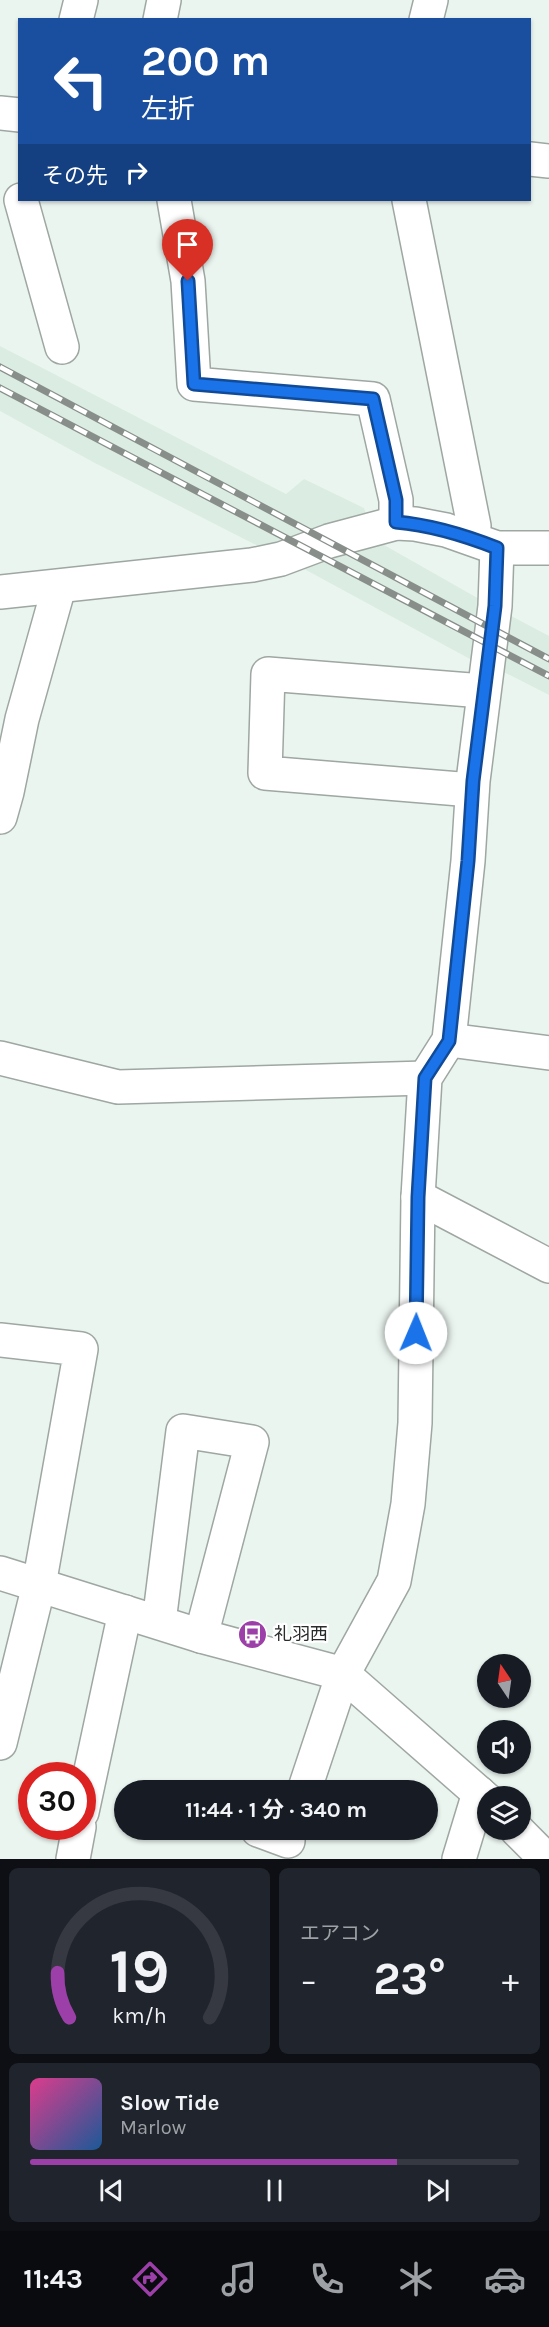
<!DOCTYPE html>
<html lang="ja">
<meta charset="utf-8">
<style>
:root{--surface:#171b24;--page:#20242c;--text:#f1f3f6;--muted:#9ea1a6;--line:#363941;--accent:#9d3fa8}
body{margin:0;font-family:Karla,"Noto Sans JP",sans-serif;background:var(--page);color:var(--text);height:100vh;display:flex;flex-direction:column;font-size:22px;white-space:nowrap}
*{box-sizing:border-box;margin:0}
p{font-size:20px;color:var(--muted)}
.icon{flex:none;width:33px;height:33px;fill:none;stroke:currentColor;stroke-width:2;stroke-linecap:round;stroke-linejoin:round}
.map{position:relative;height:1859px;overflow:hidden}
.side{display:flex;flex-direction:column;gap:9px;padding:9px;background:#0d0f14;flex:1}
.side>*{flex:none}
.hud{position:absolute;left:18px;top:18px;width:513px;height:183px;border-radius:0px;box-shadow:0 2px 4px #0004;background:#1a4fa0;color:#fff;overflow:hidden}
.needle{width:39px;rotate:347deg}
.tools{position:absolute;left:477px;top:1654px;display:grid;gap:12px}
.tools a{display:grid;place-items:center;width:54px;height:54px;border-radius:50%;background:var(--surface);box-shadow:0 2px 4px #0004;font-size:30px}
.speed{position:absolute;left:18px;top:1762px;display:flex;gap:12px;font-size:30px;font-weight:700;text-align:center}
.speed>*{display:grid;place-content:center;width:78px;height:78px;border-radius:50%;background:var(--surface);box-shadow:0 2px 4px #0004;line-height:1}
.speed .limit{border:9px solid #d22;background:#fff;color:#111}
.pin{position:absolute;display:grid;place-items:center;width:51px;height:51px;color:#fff;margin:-62px -26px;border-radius:50% 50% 50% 0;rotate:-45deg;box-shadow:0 0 6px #0007}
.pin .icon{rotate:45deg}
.me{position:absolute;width:66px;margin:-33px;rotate:1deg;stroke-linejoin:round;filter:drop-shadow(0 0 4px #0008)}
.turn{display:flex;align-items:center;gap:21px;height:126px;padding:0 24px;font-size:27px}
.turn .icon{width:78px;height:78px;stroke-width:2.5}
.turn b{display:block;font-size:42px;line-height:51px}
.then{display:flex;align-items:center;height:57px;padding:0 24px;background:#0003;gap:12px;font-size:22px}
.big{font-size:45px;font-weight:700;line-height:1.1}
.side .tile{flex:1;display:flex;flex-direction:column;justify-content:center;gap:9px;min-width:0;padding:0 21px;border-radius:9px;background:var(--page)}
.side .dial{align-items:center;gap:0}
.dial svg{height:156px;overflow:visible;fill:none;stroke:var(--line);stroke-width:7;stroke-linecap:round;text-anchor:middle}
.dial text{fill:var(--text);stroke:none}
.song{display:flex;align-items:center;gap:18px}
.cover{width:72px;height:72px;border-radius:9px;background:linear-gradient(135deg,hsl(330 70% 55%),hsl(210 70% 35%))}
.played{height:6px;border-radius:3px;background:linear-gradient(90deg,var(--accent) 75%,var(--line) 75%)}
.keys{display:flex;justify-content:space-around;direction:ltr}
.heat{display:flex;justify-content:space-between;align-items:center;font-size:33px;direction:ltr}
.side .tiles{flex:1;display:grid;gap:9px;grid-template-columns:1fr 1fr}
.tile:last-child{grid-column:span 2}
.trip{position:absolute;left:114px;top:1780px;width:324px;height:60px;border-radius:30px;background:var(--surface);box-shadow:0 2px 4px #0004;font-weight:700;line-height:60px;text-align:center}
.dock{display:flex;height:96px;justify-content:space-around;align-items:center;background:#090b0e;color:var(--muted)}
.dock .icon{width:42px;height:42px}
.dock .on{color:var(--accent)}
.dock b{font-size:27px;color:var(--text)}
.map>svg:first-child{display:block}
</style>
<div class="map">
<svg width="549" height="1859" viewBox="0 0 549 1859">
<rect width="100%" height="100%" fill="#ebf5f0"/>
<g fill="#dbece2">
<polygon points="0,346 286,494 304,479 364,508 367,517 270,552 93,462 0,411"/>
<polygon points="370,537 488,604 481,665 295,564"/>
<polygon points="502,611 549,636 549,695 496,668"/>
</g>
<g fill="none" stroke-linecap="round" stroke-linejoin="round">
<defs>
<g id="minor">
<polyline points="76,20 81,0"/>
<polyline points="160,20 164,0"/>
<polyline points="426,20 431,0"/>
<polyline points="0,113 20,115"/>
<polyline points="530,159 549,161"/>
<polyline points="21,200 62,347"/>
<polyline points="174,200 188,281 194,384 373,399 396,500 396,523"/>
<polyline points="409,200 474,526 471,538"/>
<polyline points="0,592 252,565 281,559 329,541 396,523 415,524 446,530 497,548 549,548"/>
<polyline points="472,790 265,773 268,674 483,691"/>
<polyline points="0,817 7,792 22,719 59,587"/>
<polyline points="449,1040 549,1053"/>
<polyline points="0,1058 118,1087 425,1078"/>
<polyline points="418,1197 549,1266"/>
<polyline points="0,1340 81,1349 39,1585 0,1743"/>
<polyline points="0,1573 201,1636 343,1674 488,1801"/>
<polyline points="159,1622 183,1431 252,1442 201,1636"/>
<polyline points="304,1791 343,1674 394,1581 408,1504 415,1423 418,1197 425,1078 449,1040 468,861 473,781 495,606 497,548"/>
<polyline points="82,1812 125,1612"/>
<polyline points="258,1830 288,1841"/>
<polyline points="517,1830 546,1859"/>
<polyline points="73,1859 79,1827"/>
<polyline points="459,1859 479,1793"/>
</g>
</defs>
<use href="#minor" stroke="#9ea7a2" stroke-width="36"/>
<use href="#minor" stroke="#fff" stroke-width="33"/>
<defs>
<g id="rail">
<polyline points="0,367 549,659"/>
<polyline points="0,388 549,676"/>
</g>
</defs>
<use href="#rail" stroke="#888f8b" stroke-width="7"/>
<use href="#rail" stroke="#fff" stroke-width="4.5" stroke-dasharray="14" stroke-linecap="butt"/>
</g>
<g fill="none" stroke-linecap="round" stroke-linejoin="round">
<defs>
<path id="route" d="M188 281 194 384 373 399 396 500V522C431 525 464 535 497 548L495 606 473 781 468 861 449 1041 425 1078 418 1197 416 1333"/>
</defs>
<use href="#route" stroke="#114b97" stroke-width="15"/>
<use href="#route" stroke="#1a73e8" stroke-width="10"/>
</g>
<defs>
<symbol id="bus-disc" viewBox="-11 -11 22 22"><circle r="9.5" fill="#9d3fa8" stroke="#fff"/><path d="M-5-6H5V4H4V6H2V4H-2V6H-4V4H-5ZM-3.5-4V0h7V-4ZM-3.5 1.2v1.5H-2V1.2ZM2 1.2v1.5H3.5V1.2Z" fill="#fff"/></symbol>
</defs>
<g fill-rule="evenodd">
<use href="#bus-disc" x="236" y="1618" width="33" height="33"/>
</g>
<g text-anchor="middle" stroke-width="4.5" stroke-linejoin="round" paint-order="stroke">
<g font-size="18" fill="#282c2a" stroke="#fff" text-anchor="start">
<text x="274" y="1640">礼羽西</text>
</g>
</g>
</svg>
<div class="tools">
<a><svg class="needle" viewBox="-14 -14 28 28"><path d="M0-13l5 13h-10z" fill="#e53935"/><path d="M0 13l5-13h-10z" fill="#9ea1a6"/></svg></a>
<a><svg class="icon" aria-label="sound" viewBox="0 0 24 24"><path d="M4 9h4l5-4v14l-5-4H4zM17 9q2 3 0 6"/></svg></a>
<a><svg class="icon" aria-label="layers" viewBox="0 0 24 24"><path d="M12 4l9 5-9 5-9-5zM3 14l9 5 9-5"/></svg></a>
</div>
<div class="speed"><div class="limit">30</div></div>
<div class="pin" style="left:188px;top:281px;background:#d93025"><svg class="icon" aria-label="arrive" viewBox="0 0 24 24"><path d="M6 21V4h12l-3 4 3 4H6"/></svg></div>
<svg class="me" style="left:416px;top:1333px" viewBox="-20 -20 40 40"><circle r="19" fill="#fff"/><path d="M0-13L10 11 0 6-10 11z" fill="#1a73e8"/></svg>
<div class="trip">11:44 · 1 分 · 340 m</div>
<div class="hud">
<div class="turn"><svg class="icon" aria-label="left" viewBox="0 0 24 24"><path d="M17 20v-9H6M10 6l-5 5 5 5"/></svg><div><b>200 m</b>左折</div></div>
<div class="then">その先<svg class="icon" aria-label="right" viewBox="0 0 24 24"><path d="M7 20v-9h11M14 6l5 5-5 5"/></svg></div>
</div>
</div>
<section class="side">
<div class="tiles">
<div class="tile dial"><svg viewBox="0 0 100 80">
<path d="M14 69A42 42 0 1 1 86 69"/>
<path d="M14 69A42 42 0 0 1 8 46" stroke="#9d3fa8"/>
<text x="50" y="56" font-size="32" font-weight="700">19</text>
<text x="50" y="72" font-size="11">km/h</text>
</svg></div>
<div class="tile"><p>エアコン</p>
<div class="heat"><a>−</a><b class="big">23°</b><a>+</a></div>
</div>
<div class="tile">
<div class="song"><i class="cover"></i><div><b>Slow Tide</b><p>Marlow</p></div></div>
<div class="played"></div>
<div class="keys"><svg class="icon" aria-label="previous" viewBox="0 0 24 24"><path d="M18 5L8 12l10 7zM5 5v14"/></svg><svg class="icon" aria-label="pause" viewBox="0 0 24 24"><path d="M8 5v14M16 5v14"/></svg><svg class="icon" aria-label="next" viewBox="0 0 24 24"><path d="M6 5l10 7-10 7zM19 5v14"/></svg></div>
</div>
</div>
</section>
<nav class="dock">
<b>11:43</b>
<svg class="icon on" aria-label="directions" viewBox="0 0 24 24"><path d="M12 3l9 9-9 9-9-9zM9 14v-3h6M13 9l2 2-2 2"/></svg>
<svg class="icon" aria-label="music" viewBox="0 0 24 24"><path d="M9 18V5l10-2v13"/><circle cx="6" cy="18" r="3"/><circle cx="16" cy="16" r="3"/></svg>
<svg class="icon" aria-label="phone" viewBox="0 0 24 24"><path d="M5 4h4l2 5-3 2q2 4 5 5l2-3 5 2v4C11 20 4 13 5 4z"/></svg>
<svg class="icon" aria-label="climate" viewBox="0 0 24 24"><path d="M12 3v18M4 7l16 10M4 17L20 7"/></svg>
<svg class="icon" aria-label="car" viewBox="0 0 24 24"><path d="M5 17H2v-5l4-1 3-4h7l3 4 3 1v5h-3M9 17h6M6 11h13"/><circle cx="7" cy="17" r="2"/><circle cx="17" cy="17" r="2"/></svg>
</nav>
